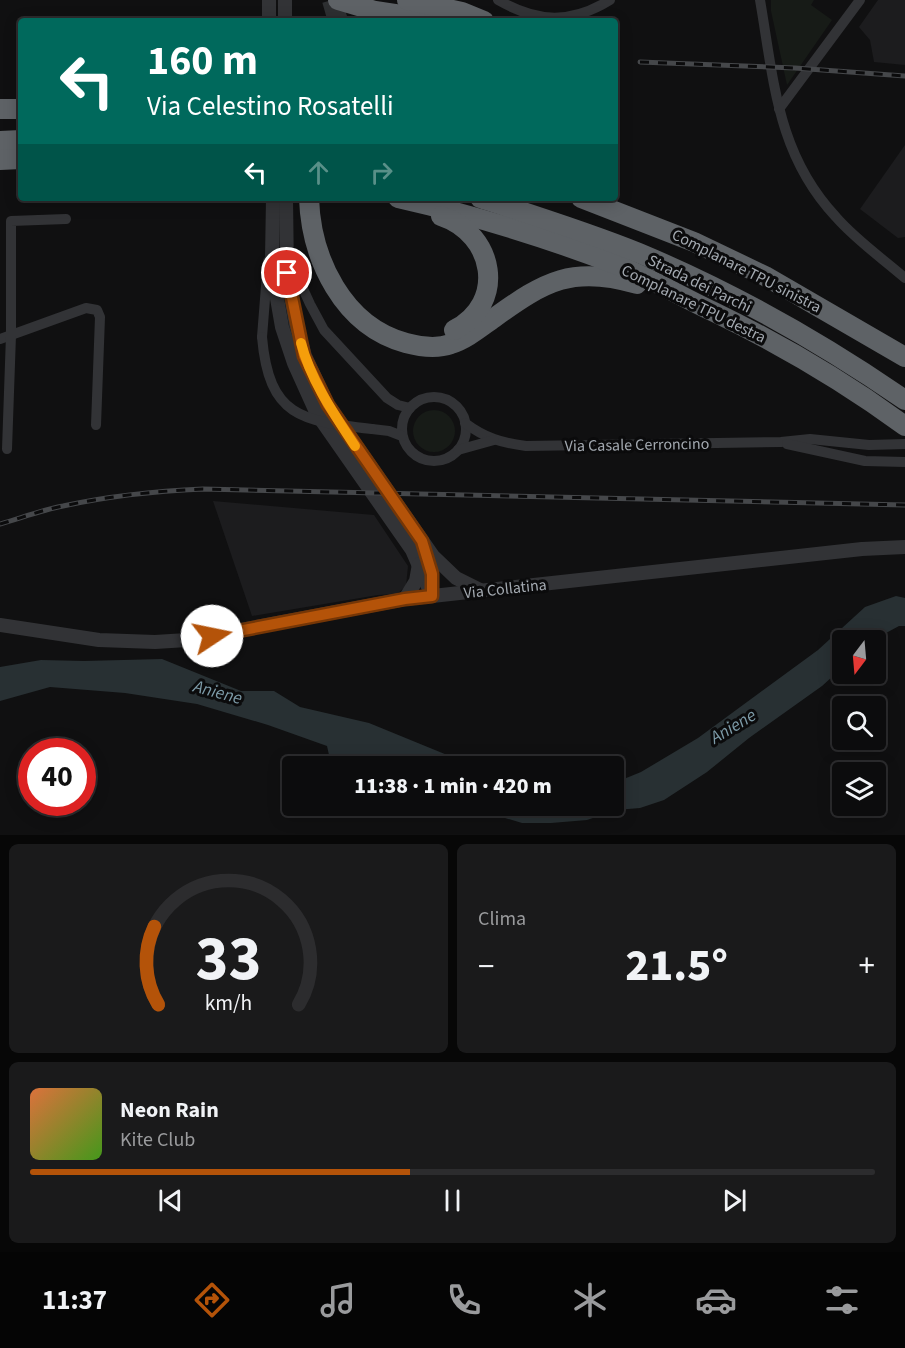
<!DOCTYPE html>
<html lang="it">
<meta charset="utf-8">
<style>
:root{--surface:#0c0c0d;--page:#1a1a1b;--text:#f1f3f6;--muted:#9a9b9d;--line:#2c2c2e;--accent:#b45309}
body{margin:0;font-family:"Source Sans 3",sans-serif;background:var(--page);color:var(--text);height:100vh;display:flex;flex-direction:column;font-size:22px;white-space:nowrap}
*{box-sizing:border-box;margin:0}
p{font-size:20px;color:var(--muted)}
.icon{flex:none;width:33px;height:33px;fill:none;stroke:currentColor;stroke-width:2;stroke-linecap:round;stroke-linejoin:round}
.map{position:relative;height:835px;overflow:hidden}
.drawer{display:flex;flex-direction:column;gap:9px;padding:9px;background:#070707;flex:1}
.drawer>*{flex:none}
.hud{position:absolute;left:18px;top:18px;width:600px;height:183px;border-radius:6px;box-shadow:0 3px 15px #0003,0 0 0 2px var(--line);background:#00695c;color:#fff;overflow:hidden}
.needle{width:39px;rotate:196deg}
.tools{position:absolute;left:832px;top:630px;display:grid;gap:12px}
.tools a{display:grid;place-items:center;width:54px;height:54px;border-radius:6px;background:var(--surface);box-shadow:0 3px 15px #0003,0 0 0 2px var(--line);font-size:30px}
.speed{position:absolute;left:18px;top:738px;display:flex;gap:12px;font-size:30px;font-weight:700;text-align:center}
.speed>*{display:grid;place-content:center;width:78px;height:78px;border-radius:50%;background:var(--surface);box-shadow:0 3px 15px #0003,0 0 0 2px var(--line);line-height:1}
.speed .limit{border:9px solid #d22;background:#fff;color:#111}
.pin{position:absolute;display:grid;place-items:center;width:51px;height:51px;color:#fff;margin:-26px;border:3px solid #fff;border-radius:50%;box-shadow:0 2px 6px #0007}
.me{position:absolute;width:66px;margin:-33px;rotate:79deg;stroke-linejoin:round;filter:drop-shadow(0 0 4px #0008)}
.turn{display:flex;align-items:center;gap:21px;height:126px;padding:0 30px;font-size:27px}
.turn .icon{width:78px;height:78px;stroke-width:2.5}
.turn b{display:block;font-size:42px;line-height:51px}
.lanes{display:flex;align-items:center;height:57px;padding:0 30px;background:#0003;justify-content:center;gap:30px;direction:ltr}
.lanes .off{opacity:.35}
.big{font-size:45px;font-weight:800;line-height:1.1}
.drawer .widget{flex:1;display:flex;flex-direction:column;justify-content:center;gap:9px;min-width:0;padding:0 21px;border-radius:9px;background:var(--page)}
.drawer .dial{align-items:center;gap:0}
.dial svg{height:156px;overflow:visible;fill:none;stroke:var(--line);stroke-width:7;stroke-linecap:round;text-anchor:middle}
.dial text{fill:var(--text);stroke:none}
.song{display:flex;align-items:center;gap:18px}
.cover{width:72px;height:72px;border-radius:9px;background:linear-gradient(135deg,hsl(20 70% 55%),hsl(100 70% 35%))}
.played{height:6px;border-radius:3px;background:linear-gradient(90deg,var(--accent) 45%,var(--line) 45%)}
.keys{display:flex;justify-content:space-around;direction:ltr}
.heat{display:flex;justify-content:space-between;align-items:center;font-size:33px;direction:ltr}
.drawer .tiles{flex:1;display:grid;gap:9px;grid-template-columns:1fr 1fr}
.widget:last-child{grid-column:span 2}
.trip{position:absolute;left:282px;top:756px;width:342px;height:60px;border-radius:6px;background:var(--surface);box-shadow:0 3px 15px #0003,0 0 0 2px var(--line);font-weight:800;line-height:60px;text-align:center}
.tab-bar{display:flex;height:96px;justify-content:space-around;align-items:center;background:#050505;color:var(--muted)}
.tab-bar .icon{width:42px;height:42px}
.tab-bar .selected{color:var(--accent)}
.tab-bar b{font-size:27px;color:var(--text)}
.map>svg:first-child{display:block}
</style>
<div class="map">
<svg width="905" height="835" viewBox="0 0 905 835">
<rect width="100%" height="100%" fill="#101011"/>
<g fill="#1c1c1e">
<polygon points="878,0 905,0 905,65 874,62 870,40 859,27"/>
<polygon points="905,145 905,237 898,238 860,209"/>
<polygon points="213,501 374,515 408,566 406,586 397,594 378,595 252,616"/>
</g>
<g fill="#171b17">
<polygon points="771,0 814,0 811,5 832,20 787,85 771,11"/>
<circle cx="434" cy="431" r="21"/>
</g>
<g fill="#283033">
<polygon points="896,596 905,598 905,626 899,626 873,640 843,640 843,667 822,686 749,738 707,772 664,800 640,808 616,810 587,820 551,823 522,823 485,812 474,806 614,806 614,783 641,772 698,738 818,650 865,607"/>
<polygon points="162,659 241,691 274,691 300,707 369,723 474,766 343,766 331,764 327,746 268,725 197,704 125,693 50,687 0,701 0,667 41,660 84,661"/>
</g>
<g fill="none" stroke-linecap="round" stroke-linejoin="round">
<polyline stroke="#2d2f31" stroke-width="20" stroke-dasharray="20 10" stroke-linecap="butt" points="332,0 338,21"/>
<g stroke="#323336" stroke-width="10">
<path d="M498 0C538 23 571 24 610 0"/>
<path d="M760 0C774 81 777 154 836 217 856 240 882 258 905 278"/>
<polyline points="779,109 860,0"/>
<polyline points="289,258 310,304 324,330 387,398 398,405 410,408"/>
<polyline points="262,337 268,261"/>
<polyline points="0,339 86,308 97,310 100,317 96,425"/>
<circle cx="434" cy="429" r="32"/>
<path d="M465 423C485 438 502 443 526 446L781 442 810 439 869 445 905 444"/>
<polyline points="372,429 389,431 402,436"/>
<polyline points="787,444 865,461 905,462"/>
<polyline points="7,449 11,335 11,221 66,219"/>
<polyline points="458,450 494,440"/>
</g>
<g stroke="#323336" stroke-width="14">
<polyline points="269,0 269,21"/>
<polyline points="285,0 285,21"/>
<polyline points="273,198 272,258 274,281 282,327 294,363 317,414 412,550 432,596"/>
<polyline points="286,198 287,274 296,324 305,356 328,405 433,556 456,578 480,590"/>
<polyline points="405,599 416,581 419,564"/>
<polyline points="0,625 99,640 155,642 187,640 405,599 862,549 905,547"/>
</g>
<g stroke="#5e6266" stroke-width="20">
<polyline points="338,0 375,11 441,21"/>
<polyline points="407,0 462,12 484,21"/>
<polyline points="0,109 21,109"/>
<polyline points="0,141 21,140"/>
<polyline points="0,160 21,159"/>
<path d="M309 198C311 259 343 326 406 343 421 347 437 349 451 344 467 339 481 327 494 318 545 281 573 265 637 284"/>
<path d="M398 198C473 215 548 238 620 266 652 279 682 297 714 312 780 344 845 382 905 426"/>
<path d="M480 198C533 215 587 232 639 253 732 292 822 343 905 400"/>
<polyline points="581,198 694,242 765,276 905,357"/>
<path d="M441 216C495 234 507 303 454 330"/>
</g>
<defs>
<g id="rail">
<polyline points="640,62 795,68 905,76"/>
<path d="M0 524C21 518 42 510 63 506 109 496 156 491 203 489L905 505"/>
</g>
</defs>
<use href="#rail" stroke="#45474a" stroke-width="5"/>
<use href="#rail" stroke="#0b0b0c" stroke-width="3" stroke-dasharray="9" stroke-linecap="butt"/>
<path stroke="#323336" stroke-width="10" d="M262 337C269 417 301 421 372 429"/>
</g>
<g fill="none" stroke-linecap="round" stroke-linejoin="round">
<defs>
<polyline id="route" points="212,636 405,599 432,596 432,574 422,541 328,405 304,356 287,273"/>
</defs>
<use href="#route" stroke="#753606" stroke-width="15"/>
<use href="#route" stroke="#b45309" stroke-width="10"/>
<path stroke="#f59e0b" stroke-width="10" d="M301 343C311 381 334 414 355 446"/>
</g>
<g text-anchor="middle" stroke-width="6" stroke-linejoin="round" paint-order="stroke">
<g font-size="16" fill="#a3a9b0" stroke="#0b0b0c">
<text transform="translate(747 270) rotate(27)" y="6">Complanare TPU sinistra</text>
<text transform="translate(700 283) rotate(26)" y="6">Strada dei Parchi</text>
<text transform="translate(694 303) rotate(26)" y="6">Complanare TPU destra</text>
<text transform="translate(637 444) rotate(-1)" y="6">Via Casale Cerroncino</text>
<text transform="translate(505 588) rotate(-6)" y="6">Via Collatina</text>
</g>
<g font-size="18" font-style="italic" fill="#7d9ba8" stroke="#0b0b0c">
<text transform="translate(218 692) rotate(15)" y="6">Aniene</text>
<text transform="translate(733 726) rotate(-31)" y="6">Aniene</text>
</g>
</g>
</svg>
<div class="tools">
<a><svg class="needle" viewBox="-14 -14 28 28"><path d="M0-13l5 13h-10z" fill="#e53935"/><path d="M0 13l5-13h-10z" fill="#9a9b9d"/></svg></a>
<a><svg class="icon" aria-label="search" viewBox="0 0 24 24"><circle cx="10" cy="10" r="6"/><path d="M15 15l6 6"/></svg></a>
<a><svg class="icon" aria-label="layers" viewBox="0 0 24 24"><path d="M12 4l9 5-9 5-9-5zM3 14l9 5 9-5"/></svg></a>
</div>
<div class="speed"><div class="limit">40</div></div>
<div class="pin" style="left:287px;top:273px;background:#d93025"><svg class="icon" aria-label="arrive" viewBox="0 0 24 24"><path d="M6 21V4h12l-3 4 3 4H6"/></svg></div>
<svg class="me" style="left:212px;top:636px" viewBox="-20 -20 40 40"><circle r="19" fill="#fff"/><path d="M0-13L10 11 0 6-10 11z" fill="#b45309"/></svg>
<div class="trip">11:38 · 1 min · 420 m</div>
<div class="hud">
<div class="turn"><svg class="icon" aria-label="left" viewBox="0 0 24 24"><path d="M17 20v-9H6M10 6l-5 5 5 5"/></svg><div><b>160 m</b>Via Celestino Rosatelli</div></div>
<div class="lanes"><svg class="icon" aria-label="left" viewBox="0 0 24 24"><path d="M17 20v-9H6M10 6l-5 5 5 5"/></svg><svg class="icon off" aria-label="ahead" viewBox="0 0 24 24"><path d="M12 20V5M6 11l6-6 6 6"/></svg><svg class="icon off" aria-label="right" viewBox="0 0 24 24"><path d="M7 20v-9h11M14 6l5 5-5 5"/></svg></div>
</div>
</div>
<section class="drawer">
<div class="tiles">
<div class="widget dial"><svg viewBox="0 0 100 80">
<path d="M14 69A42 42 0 1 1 86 69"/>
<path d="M14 69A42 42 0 0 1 12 29" stroke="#b45309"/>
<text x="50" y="56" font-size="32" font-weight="700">33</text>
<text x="50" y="72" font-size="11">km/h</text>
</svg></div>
<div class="widget"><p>Clima</p>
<div class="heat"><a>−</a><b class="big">21.5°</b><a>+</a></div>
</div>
<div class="widget">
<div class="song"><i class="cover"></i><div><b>Neon Rain</b><p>Kite Club</p></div></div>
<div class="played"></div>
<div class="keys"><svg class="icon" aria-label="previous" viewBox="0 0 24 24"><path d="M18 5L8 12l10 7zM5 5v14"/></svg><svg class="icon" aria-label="pause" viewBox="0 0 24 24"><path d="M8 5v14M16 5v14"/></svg><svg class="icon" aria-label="next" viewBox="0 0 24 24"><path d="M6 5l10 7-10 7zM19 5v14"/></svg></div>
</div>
</div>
</section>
<nav class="tab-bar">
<b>11:37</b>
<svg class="icon selected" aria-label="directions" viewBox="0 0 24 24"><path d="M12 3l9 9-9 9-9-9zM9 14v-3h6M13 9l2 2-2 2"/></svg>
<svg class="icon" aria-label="music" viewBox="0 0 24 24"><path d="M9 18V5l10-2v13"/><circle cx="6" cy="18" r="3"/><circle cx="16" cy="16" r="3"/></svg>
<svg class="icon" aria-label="phone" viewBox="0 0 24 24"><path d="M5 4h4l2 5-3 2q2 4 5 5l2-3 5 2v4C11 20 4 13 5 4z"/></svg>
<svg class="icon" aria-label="climate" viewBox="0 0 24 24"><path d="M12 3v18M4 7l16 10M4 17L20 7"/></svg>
<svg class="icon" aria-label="car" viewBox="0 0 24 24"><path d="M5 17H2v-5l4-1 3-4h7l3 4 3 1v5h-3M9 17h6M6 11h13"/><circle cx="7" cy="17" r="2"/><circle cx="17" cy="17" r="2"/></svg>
<svg class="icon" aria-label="filters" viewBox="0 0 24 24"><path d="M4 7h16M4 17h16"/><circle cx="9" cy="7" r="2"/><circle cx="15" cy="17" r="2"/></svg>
</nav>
